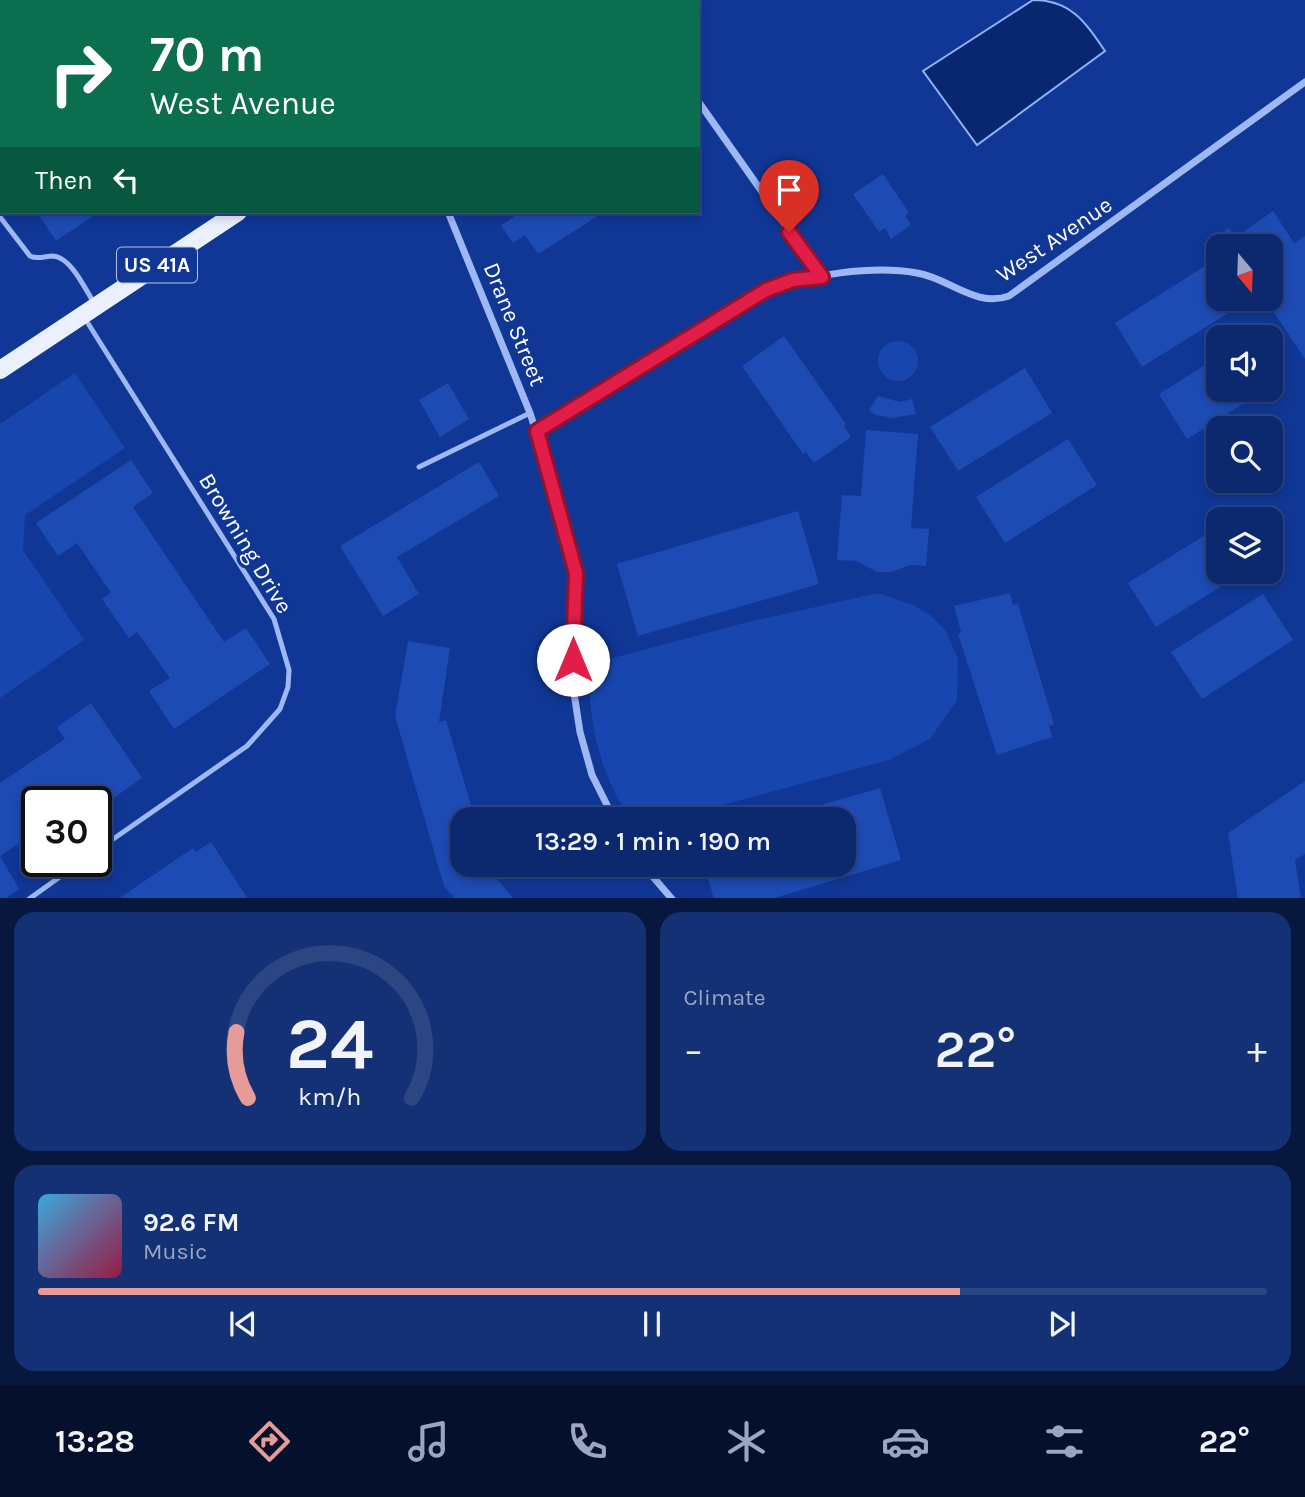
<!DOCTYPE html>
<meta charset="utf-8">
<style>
:root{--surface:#0c2970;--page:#153175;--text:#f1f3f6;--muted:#9aa6c3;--line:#2c4583;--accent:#e69b98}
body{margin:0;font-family:Karla,sans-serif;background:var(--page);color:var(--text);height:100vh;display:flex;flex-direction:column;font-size:26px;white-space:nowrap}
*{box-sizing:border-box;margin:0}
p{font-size:23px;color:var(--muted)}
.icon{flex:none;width:38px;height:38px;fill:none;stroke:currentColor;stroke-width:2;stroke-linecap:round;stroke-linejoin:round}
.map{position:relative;height:898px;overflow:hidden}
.side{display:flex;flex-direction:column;gap:14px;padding:14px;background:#07173e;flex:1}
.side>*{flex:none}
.banner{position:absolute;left:0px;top:0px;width:700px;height:214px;box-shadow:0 4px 10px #0003,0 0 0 2px var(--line);background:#0b6e4f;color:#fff;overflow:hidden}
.needle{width:46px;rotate:161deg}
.controls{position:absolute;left:1206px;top:234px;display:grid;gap:14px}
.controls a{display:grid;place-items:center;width:77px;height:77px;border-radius:14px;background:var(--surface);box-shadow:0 4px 10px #0003,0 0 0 2px var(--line);font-size:35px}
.speed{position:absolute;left:21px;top:786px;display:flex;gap:14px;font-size:35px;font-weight:700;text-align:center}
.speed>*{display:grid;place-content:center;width:91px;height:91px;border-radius:50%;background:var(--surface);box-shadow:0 4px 10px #0003,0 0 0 2px var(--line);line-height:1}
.speed .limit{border:4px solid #111;border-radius:10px;background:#fff;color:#111}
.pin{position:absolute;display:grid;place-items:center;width:60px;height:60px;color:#fff;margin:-72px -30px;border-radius:50% 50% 50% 0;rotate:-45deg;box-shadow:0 0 7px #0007}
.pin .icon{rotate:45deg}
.me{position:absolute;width:77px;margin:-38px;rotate:0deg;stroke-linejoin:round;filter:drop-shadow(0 0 5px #0008)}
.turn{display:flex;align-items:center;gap:24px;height:147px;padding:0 35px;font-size:32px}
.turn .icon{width:91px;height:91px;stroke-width:2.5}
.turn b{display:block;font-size:49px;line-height:60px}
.then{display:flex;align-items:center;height:66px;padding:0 35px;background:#0003;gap:14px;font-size:26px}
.big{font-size:52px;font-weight:600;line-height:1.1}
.side .widget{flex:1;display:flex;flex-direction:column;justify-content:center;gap:10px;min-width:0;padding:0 24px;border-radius:21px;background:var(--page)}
.side .dial{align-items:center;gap:0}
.dial svg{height:182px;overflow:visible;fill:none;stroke:var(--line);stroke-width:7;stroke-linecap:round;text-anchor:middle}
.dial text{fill:var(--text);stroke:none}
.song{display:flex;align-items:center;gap:21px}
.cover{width:84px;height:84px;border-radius:10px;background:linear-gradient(135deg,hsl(200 70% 55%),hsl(340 70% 35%))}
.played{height:7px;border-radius:4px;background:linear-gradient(90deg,var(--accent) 75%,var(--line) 75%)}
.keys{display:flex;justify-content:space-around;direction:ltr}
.heat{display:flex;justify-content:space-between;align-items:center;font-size:38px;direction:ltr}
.side .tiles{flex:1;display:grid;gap:14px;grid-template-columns:1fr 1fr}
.widget:last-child{grid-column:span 2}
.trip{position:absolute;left:450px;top:807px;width:406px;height:70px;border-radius:21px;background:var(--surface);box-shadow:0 4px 10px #0003,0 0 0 2px var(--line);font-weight:600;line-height:70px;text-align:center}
.tabs{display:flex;height:112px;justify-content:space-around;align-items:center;background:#05102d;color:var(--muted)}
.tabs .icon{width:49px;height:49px}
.tabs .on{color:var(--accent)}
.tabs b{font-size:32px;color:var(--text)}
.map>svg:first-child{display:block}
</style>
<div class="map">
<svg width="1305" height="899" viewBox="0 0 1305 899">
<rect width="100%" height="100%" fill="#103795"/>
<g fill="#1746af">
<circle cx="898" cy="361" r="20"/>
<polygon points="75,373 125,448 25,515 23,550 84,640 0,698 0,424"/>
<path d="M878 593 913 605 930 615 946 631 958 659 957 700 930 739 889 760 671 819H630C599 771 587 721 590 664L744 623Z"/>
</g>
<path fill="#092770" stroke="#8fb1f7" stroke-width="2" d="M1033 0C1071 0 1085 22 1105 51L977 145 923 71Z"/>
<g fill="#1d4bb4">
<polygon points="883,174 909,213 905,216 911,225 891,239 885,228 879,232 853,194"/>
<polygon points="1273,211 1294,243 1305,236 1305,359 1265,299 1270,299 1270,247 1230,247 1221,234 1229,228 1235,238"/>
<polygon points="37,212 99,212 56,241"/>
<polygon points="511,212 595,212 598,216 538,254 525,235 513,243 501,225 514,217"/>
<polygon points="1205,266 1218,287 1218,299 1226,299 1233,310 1142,367 1115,323"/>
<polygon points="784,336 846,424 844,426 851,437 814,463 806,452 803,454 742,366"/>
<polygon points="1218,357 1218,390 1265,390 1187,439 1159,394"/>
<polygon points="1270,361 1282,379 1270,387"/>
<polygon points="1025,368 1052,413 958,471 930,427"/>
<polygon points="448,383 469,419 440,437 419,400"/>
<polygon points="878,396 900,402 912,399 916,414 893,418 876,415 869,410"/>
<polygon points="866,430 918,434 911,528 929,529 926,566 910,565 891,572 877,572 857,561 837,560 842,495 861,496"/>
<polygon points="1068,439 1097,485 1005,543 976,497"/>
<polygon points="131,460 153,493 133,507 222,639 224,642 246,628 270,664 174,729 149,691 170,678 137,632 129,638 102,599 111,593 77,543 58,556 36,523"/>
<polygon points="479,462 499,496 397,557 419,594 383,616 340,546"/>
<polygon points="798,511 819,584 638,636 617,564"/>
<polygon points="1218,527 1218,572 1244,572 1156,627 1128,583"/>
<polygon points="1010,593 1013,605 1018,604 1054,724 1049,726 1052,737 997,755 958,634 961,632 954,606"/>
<polygon points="1263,594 1293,640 1202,699 1171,652"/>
<polygon points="408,641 450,648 439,722 446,720 475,819 462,819 462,864 484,864 514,899 455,899 444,886 395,716"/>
<polygon points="91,703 142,778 108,802 99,789 80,802 37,802 37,831 0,856 0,783 65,739 57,727"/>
<polygon points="1305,781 1305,854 1295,860 1301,899 1238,899 1228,833"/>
<polygon points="880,788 901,860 771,899 714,899 704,864 844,864 844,819 776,818"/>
<polygon points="211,842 248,899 118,899 193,848 196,852"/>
<polygon points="0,856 19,889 5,899 0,899"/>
</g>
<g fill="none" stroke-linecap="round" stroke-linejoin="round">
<g stroke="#9eb8f4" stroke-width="5">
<polyline points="39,0 40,2"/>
<polyline points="119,0 120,2"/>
<polyline points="426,0 427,2"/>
<polyline points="495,0 496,2"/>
<polyline points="98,2 100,0"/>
<polyline points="452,2 454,0"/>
<polyline points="0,66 2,65"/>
<path d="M0 217 30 256C38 260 44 256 53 256 71 257 85 289 94 303"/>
<polyline points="84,317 274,619 289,670 288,687 280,709 247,746 96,851"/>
<polyline points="419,467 530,413"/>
<polyline points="29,899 82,861"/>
</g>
<g stroke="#9eb8f4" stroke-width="7">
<polyline points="627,0 628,2"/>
<polyline points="698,101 822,277"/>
<polyline points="448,212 530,413 554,487 576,573 574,693 580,732 592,775 614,819"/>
<path d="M537 431 766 290C808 275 872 265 917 273 949 278 976 308 1009 296L1305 82"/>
<polyline points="642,864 672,899"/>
</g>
<g stroke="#ebf0ff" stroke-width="18">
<polyline points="552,2 555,0"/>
<polyline points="0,370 238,212"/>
</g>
</g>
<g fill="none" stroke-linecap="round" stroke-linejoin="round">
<defs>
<polyline id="route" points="573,660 576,573 537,431 766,290 793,280 822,277 789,232"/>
</defs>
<use href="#route" stroke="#92132f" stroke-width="18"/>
<use href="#route" stroke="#e11d48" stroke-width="12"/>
</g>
<g text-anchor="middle" stroke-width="7" stroke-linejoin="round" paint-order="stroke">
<rect fill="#103795" stroke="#b7c3df" stroke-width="2" x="117" y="247.5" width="80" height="35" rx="5"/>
<g font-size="21" font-weight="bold" fill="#fff">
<text x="157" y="272">US 41A</text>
</g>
<g font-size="23" fill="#fff" stroke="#103795">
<text transform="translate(1054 239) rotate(-34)" y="8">West Avenue</text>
<text transform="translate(515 324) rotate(68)" y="8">Drane Street</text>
<text transform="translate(246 543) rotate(59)" y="8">Browning Drive</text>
</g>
</g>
</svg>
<div class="controls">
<a><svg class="needle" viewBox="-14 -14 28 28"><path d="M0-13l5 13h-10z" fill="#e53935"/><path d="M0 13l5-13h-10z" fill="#9aa6c3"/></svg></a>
<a><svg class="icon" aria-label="sound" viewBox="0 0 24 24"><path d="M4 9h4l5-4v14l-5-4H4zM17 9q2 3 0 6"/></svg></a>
<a><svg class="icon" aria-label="search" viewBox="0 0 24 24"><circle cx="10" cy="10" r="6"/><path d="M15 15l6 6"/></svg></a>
<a><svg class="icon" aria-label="layers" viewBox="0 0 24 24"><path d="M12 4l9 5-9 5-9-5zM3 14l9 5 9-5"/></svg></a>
</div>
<div class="speed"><div class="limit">30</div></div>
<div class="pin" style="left:789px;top:232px;background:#d93025"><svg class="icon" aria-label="arrive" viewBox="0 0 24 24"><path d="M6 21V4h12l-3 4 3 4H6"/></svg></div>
<svg class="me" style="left:573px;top:660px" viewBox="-20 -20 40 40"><circle r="19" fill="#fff"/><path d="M0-13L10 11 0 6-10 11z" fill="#e11d48"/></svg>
<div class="trip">13:29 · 1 min · 190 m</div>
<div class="banner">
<div class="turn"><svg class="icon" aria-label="right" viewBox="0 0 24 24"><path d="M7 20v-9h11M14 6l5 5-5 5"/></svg><div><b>70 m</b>West Avenue</div></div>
<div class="then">Then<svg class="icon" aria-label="left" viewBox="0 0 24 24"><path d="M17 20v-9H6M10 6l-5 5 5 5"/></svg></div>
</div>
</div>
<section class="side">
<div class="tiles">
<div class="widget dial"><svg viewBox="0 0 100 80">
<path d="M14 69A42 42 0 1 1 86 69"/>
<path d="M14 69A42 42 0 0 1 9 40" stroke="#e69b98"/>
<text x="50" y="56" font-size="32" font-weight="700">24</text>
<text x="50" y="72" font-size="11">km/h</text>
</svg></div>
<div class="widget"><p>Climate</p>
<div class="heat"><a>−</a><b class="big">22°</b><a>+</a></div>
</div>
<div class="widget">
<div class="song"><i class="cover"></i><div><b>92.6 FM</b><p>Music</p></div></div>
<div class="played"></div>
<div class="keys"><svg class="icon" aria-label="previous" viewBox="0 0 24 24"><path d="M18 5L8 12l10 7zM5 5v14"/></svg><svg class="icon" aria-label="pause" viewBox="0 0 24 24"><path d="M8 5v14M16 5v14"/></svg><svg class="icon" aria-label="next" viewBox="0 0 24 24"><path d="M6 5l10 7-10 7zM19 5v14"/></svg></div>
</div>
</div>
</section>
<nav class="tabs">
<b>13:28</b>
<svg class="icon on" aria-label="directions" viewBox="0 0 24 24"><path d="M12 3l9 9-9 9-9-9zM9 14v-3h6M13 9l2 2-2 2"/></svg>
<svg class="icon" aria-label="music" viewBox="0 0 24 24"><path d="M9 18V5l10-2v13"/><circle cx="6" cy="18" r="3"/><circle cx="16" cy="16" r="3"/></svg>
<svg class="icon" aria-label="phone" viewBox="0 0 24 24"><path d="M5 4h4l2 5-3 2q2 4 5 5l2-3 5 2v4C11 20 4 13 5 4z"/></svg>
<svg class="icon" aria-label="climate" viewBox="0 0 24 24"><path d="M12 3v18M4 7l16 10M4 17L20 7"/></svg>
<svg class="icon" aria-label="car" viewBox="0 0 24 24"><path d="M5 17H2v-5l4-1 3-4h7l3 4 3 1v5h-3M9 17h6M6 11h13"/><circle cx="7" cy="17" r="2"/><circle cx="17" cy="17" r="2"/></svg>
<svg class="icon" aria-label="filters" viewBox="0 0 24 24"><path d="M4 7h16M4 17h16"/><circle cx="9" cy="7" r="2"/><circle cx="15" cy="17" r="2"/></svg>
<b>22°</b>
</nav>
